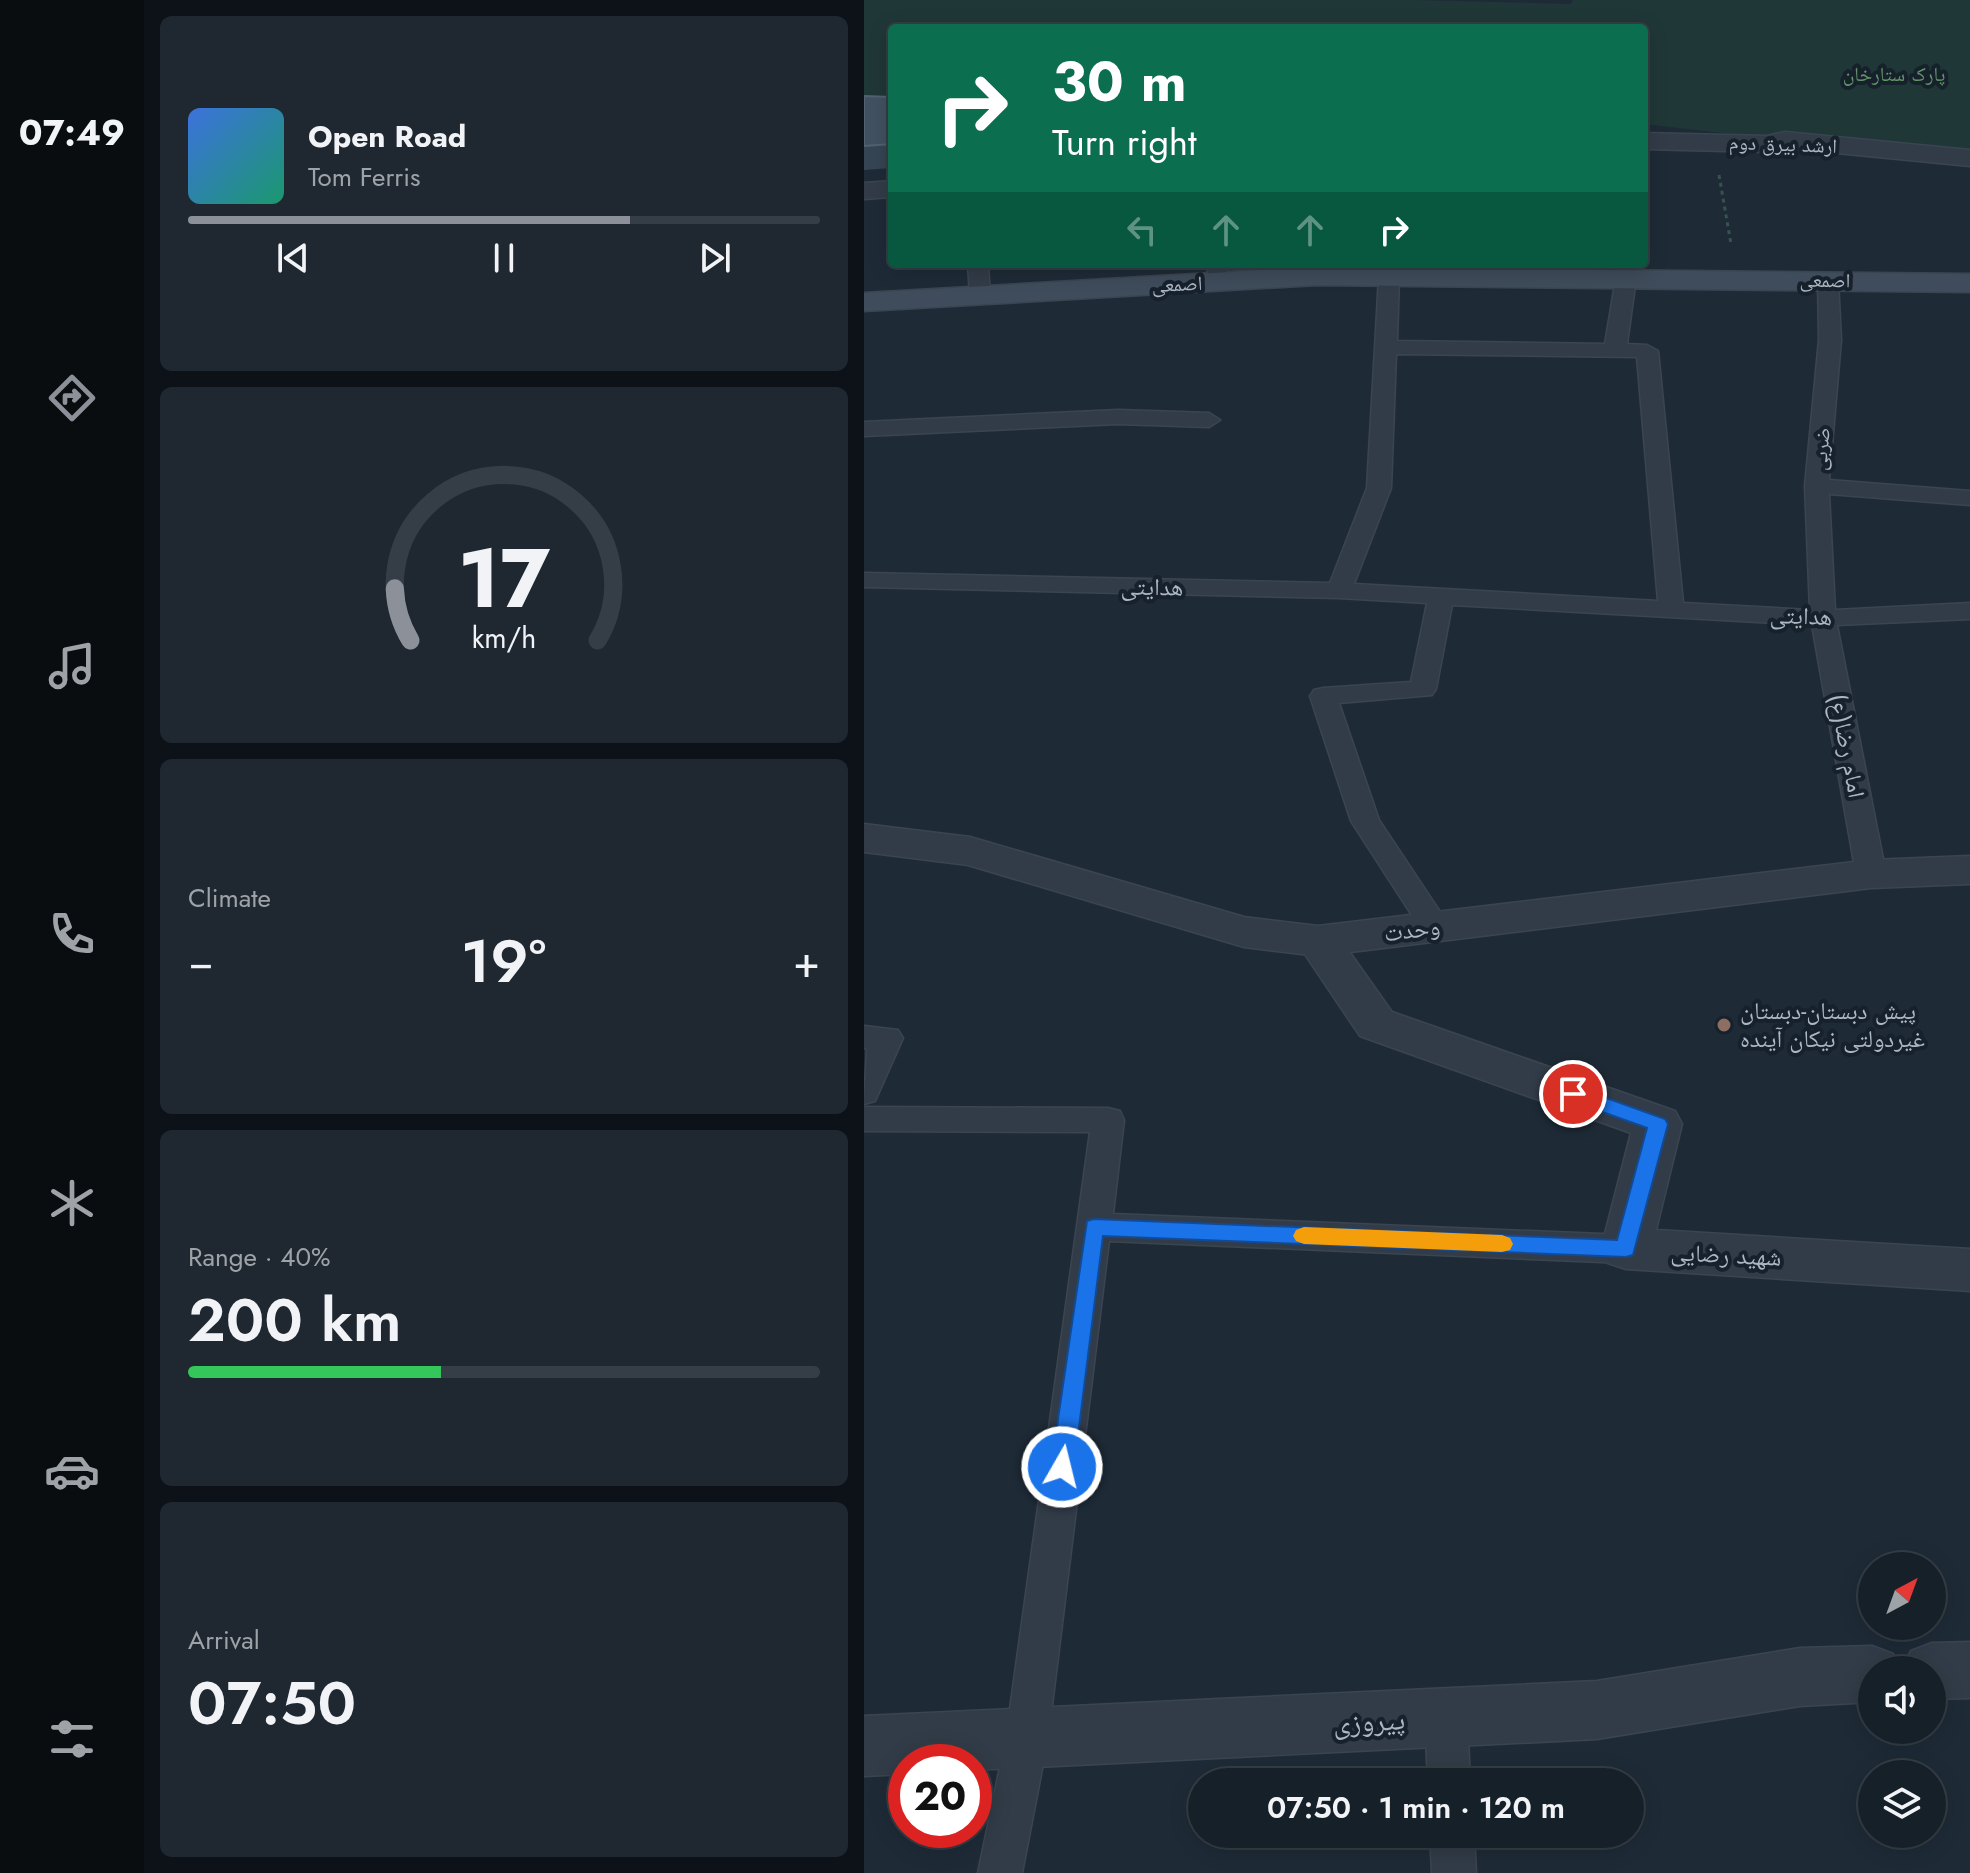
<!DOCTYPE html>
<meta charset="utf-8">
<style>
:root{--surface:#162029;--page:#1f2831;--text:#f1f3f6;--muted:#9ea3a8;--line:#353e46;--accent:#8c9099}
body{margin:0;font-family:Jost,"Noto Naskh Arabic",sans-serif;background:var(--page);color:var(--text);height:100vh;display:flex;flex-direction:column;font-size:30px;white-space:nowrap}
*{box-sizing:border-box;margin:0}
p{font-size:26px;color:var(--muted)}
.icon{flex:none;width:44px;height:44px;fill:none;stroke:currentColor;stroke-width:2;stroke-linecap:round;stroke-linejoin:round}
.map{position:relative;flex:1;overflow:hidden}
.details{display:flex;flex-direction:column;gap:16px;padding:16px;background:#0c1217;width:720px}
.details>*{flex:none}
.guide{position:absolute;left:24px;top:24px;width:760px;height:244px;border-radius:8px;box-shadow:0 4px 20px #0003,0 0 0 2px var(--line);background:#0b6e4f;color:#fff;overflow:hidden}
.needle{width:52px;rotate:41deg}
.tools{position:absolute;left:994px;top:1552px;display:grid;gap:16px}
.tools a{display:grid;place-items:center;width:88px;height:88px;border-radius:50%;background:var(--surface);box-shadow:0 4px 20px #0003,0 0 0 2px var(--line);font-size:40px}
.speed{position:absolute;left:24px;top:1744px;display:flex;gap:16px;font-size:40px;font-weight:700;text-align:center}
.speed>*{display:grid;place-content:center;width:104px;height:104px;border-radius:50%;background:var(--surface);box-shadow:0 4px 20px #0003,0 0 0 2px var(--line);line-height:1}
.speed .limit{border:12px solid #d22;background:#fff;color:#111}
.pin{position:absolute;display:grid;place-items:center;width:68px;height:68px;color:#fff;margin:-34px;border:4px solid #fff;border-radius:50%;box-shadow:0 2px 8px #0007}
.me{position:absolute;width:88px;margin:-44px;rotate:8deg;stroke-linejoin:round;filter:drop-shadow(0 0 6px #0008)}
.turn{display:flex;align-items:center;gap:28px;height:168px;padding:0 32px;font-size:36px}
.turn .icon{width:104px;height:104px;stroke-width:2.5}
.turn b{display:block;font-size:56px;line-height:68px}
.lanes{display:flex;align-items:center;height:76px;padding:0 32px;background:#0003;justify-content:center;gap:40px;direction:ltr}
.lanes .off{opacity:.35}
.big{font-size:60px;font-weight:600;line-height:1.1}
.details .card{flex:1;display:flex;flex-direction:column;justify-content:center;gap:12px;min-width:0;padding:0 28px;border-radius:12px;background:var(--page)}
.details .dial{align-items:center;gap:0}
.dial svg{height:208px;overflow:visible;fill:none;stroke:var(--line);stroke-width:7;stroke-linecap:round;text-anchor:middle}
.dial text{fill:var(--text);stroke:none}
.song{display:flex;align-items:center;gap:24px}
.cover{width:96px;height:96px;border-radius:12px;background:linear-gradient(135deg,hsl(220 70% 55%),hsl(160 70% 35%))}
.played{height:8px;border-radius:4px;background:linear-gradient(90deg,var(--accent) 70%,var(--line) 70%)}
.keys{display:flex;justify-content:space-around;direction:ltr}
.heat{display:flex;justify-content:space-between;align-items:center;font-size:44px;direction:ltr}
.charge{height:12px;border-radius:6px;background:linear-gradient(90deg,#34c759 40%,var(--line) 0)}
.trip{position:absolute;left:324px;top:1768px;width:456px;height:80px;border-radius:40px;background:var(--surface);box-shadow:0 4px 20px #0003,0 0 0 2px var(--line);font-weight:600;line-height:80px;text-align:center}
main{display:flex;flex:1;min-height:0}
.dock{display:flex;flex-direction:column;width:144px;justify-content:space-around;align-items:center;background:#090d10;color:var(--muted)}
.dock .icon{width:56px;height:56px}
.dock .active{color:var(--accent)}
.dock b{font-size:36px;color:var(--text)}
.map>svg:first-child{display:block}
</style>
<main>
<nav class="dock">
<b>07:49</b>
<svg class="icon active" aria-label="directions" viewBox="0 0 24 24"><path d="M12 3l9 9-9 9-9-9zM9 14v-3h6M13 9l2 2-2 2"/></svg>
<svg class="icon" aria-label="music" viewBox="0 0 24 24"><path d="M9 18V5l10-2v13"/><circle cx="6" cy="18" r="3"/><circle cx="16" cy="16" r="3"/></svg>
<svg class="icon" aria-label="phone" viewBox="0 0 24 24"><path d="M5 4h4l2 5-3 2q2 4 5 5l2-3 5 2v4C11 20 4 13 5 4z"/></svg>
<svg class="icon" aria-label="climate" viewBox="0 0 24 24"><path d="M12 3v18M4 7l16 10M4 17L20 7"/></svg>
<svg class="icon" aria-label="car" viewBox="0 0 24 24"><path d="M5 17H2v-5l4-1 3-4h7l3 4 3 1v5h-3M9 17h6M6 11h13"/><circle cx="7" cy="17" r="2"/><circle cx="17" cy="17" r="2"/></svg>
<svg class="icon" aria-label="filters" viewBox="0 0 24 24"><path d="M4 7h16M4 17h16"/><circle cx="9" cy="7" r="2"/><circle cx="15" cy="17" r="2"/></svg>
</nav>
<section class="details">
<div class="card">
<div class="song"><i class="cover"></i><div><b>Open Road</b><p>Tom Ferris</p></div></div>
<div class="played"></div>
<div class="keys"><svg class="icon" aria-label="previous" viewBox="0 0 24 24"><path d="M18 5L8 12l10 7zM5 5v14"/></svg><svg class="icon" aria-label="pause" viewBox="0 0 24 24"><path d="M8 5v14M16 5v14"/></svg><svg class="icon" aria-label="next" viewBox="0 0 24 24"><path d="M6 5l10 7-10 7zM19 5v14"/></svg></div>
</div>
<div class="card dial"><svg viewBox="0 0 100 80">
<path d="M14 69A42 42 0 1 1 86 69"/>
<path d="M14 69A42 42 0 0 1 8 49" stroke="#8c9099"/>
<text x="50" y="56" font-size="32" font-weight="700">17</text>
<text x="50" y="72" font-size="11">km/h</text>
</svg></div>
<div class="card"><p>Climate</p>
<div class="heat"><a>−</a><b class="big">19°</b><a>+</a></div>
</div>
<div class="card"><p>Range · 40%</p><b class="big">200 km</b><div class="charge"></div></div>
<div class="card"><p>Arrival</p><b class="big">07:50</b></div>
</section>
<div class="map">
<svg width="1106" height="1873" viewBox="0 0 1106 1873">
<rect width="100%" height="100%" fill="#1e2b37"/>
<polygon fill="#203738" points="0,0 552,0 707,4 709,0 1106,0 1106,152 921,140 780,124 780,28 28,28 28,120 0,120"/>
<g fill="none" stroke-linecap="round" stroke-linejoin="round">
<defs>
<g id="service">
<polygon points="104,264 124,264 126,296 123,300 109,300 106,296"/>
<polygon points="342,264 362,264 364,282 361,286 347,286"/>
<path d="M525 271 535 277 533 341 741 344 752 278 755 274H769L772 278 763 344 783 345 794 351 819 603 946 610 941 486 955 340 954 280 957 276H971L974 280 977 340 965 480 1106 491V505L965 494 971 610 1106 603V619L973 625 1022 874 1017 881 1007 884 997 881 992 874 948 625 588 605 572 689 568 695 475 703 515 820 586 927 582 934 571 937 560 934 487 821 446 696 450 690 459 688 547 682 563 603 475 598 0 587V573L466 583 503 488 515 277ZM532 354 773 357 794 601 490 584 527 488Z"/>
<polygon points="254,410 345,413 356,420 345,427 254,424 0,436 0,422"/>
<polygon points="0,1026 34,1030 39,1038 11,1101 0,1104 3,1049 0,1048"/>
<polygon points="0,1107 244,1108 256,1111 260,1120 249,1214 762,1235 774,1239 779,1249 774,1259 762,1263 245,1241 184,1738 158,1873 114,1873 142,1738 226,1132 0,1131"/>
<polygon points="582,1697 597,1703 603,1717 606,1782 564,1782 561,1717 567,1703"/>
<polygon points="566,1834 610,1834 612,1873 568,1873"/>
</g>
<g id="minor">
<polygon points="921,132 1106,150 1106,166 921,148 903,152 780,149 780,133 903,136"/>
<polygon points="28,181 28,197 0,199 0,183"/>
<polygon points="454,926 470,930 528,1012 811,1111 818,1124 792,1230 1106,1249 1106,1291 762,1269 744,1263 737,1249 767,1133 496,1036 432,941 438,930"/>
<polygon points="1106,1642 1106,1698 1068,1699 1068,1670 1038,1670 1047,1651 1068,1643"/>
<polygon points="1008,1646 1029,1654 1036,1670 1008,1670 1008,1702 936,1706 733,1739 110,1770 110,1762 42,1762 42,1774 0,1776 0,1716 733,1681 936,1648"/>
</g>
<polygon id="tertiary" points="0,824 106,837 380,917 454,926 1007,860 1106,856 1106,884 1007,888 454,956 380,947 104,865 0,852"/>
<polygon id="secondary" points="453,267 1106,274 1106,292 453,285 0,311 0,293"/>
</defs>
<use href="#service" stroke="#3b4551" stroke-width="3"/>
<use href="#minor" stroke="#3b4551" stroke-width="3"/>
<use href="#tertiary" stroke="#3b4551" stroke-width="3"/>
<use href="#secondary" stroke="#3b4551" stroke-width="3"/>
<polyline stroke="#385151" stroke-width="3" stroke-dasharray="4 4" stroke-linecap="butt" points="855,175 867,244"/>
<use href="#service" fill="#323c48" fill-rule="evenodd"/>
<use href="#minor" fill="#323c48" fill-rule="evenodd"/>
<use href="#tertiary" fill="#323c48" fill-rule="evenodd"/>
<use href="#secondary" fill="#3f4c5b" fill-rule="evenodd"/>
</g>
<polygon fill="#364554" points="0,96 28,97 28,168 0,170"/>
<polygon fill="#425161" stroke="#536170" stroke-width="2" points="0,96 28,97 28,144 0,146"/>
<polygon fill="#1a73e8" stroke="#114b97" stroke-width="2" points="709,1086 801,1119 804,1124 769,1255 762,1257 239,1236 210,1467 206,1475 198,1477 190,1475 187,1467 223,1221 230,1219 753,1240 783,1128 702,1099 700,1094 702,1089"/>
<polygon fill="#f59e0b" points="440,1227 638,1235 646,1238 649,1244 646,1250 638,1252 440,1244 432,1241 429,1236 432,1230"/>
<circle fill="#8d6e63" stroke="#17212c" stroke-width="3" cx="860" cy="1025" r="8"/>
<g text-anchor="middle" stroke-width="8" stroke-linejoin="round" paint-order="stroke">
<g font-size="20" fill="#62966a" stroke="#17212c">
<text x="1030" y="81">پارک ستارخان</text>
</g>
<g font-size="20" fill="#abb7c5" stroke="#17212c">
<text transform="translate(919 144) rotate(2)" y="7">ارشد بیرق دوم</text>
<text transform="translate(961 280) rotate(1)" y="7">اصمعی</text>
<text transform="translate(313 284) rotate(-3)" y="7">اصمعی</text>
<text transform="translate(957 449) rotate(-85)" y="7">ضربی</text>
</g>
<g font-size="24" fill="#abb7c5" stroke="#17212c">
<text transform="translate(288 587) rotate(1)" y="8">هدایتی</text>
<text transform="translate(937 616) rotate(2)" y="8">هدایتی</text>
<text transform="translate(983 746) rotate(79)" y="8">امام رضا(ع)</text>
<text transform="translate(548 930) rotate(-7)" y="8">وحدت</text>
<text transform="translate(862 1255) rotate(3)" y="8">شهید رضایی</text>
</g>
<g font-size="24" fill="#abb7c5" stroke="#17212c" text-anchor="start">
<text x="876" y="1019">پیش دبستان-دبستان<tspan x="876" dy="28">غیردولتی نیکان آینده</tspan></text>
</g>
<g font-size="28" fill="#abb7c5" stroke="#17212c">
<text transform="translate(505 1721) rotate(-3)" y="10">پیروزی</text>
</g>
</g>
</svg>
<div class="tools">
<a><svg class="needle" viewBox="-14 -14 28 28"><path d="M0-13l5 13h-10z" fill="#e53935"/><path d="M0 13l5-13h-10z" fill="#9ea3a8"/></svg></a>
<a><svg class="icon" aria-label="sound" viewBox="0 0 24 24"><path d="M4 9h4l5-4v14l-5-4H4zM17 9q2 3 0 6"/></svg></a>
<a><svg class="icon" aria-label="layers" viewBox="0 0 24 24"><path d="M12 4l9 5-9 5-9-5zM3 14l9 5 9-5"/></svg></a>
</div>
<div class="speed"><div class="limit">20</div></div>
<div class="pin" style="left:709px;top:1094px;background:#d93025"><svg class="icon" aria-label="arrive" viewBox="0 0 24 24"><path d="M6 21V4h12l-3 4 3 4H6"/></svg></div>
<svg class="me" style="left:198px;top:1467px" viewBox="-20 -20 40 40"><circle r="17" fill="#1a73e8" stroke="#fff" stroke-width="3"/><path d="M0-11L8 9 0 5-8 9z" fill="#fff"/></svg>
<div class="trip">07:50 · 1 min · 120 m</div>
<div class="guide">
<div class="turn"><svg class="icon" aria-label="right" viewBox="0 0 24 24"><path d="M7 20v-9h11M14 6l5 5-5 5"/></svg><div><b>30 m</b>Turn right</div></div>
<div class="lanes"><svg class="icon off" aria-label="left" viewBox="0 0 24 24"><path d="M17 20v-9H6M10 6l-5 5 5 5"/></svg><svg class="icon off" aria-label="ahead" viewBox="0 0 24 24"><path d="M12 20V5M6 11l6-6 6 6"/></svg><svg class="icon off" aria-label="ahead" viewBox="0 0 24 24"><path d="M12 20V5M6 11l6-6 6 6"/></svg><svg class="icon" aria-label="right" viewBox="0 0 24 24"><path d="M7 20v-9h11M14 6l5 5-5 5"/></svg></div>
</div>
</div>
</main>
